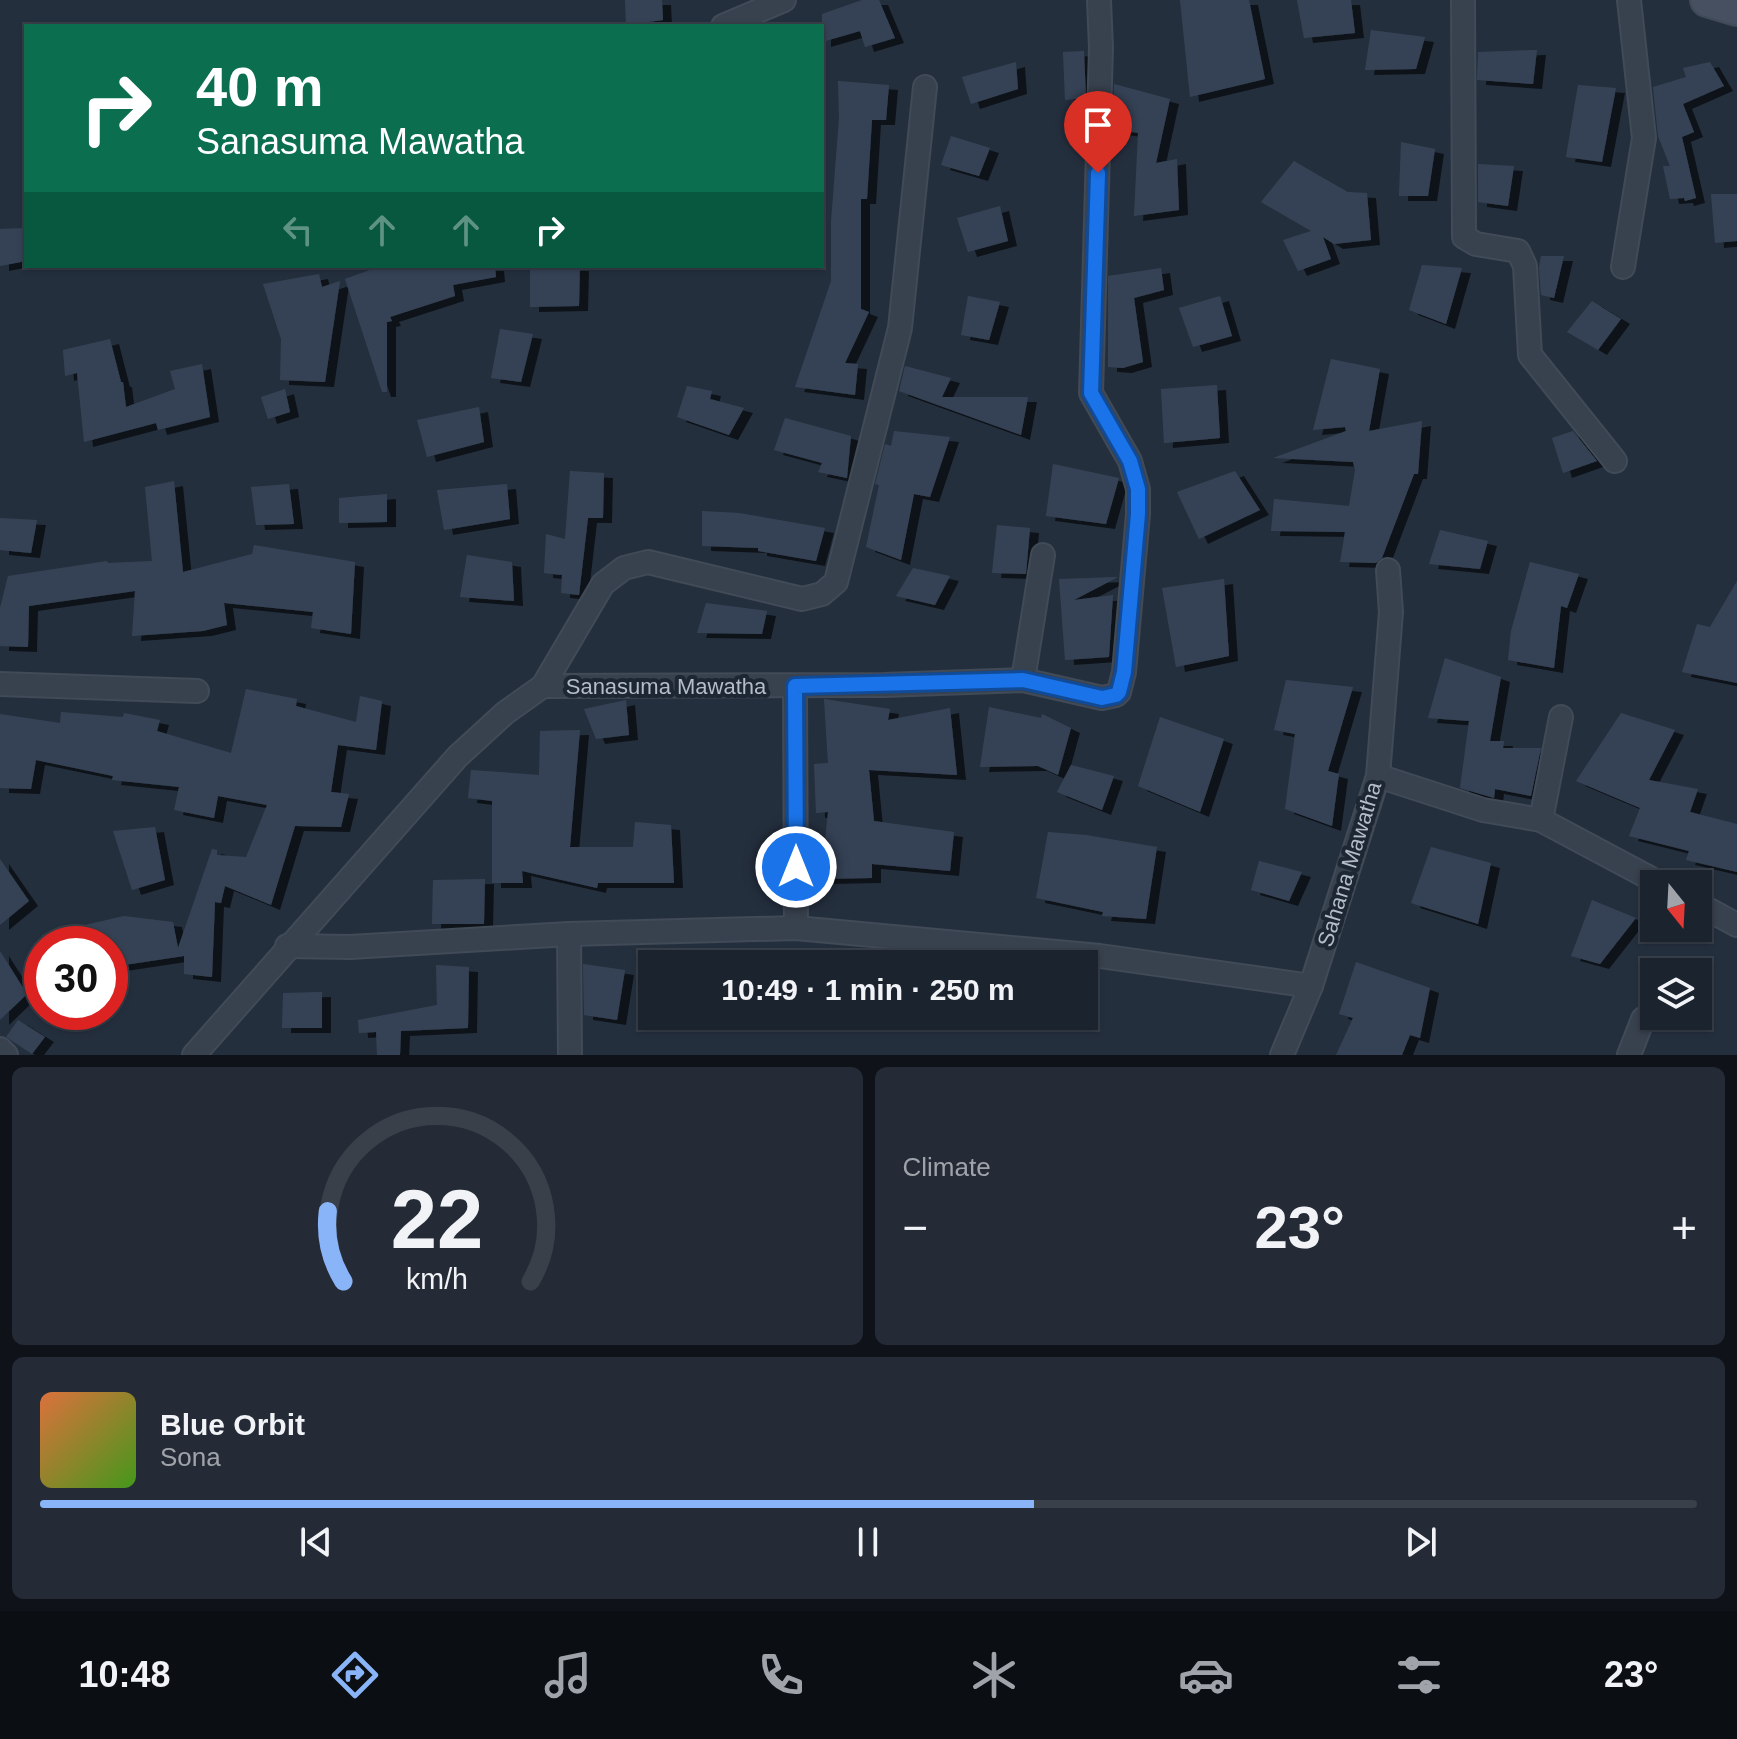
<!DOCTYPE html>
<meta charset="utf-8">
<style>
:root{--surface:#1b232e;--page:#242b36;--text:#f1f3f6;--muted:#a0a4aa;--line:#39404a;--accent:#8ab4f8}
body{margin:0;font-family:Arial,sans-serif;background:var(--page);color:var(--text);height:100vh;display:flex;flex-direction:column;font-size:30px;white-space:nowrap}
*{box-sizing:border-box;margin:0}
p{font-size:26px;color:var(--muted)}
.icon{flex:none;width:44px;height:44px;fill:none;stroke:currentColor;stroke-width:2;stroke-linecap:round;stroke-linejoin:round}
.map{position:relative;height:1055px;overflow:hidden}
.side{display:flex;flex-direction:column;gap:12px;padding:12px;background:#0f1319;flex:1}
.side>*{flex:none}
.banner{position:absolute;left:24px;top:24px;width:800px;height:244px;border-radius:0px;box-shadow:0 2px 6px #0004,0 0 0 2px var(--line);background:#0b6e4f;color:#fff;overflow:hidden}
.needle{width:52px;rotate:162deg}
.controls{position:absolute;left:1640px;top:870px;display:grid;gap:16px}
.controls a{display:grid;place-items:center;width:72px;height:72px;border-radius:0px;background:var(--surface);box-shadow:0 2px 6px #0004,0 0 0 2px var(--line);font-size:40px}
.speed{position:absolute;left:24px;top:926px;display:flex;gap:16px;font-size:40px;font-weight:700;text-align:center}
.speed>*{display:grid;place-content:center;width:104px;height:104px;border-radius:50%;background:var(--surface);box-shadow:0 2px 6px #0004,0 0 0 2px var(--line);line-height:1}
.speed .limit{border:12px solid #d22;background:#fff;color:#111}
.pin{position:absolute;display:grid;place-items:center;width:68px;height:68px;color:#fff;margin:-82px -34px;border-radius:50% 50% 50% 0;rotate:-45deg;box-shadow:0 0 8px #0007}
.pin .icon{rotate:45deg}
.me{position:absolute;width:88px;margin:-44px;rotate:0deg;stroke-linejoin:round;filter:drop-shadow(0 0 6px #0008)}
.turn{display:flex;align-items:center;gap:28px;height:168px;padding:0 40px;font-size:36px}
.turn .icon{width:104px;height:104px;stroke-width:2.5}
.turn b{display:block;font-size:56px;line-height:68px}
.lanes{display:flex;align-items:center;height:76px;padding:0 40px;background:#0003;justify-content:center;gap:40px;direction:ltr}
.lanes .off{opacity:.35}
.big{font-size:60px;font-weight:700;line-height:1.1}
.side .card{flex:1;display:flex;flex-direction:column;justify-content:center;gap:12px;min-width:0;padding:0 28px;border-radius:12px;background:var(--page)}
.side .dial{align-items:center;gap:0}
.dial svg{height:208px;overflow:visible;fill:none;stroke:var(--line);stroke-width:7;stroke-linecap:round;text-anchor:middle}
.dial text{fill:var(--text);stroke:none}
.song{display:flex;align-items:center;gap:24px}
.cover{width:96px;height:96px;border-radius:12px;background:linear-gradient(135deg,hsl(20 70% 55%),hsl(100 70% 35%))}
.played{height:8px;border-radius:4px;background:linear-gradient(90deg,var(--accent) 60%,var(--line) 60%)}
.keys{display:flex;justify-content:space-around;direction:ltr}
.heat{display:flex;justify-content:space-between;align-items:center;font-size:44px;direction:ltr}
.side .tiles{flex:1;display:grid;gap:12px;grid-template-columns:1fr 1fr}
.card:last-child{grid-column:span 2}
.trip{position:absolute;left:638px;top:950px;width:460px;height:80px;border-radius:0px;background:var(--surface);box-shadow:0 2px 6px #0004,0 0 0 2px var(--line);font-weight:700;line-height:80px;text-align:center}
.dock{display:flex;height:128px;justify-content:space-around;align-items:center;background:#0b0e12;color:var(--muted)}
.dock .icon{width:56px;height:56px}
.dock .current{color:var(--accent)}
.dock b{font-size:36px;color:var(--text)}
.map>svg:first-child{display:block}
</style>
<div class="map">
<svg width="1737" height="1055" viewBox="0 0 1737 1055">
<defs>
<filter id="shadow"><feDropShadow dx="9" dy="5" stdDeviation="0" flood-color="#0009"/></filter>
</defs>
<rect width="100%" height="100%" fill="#242f3e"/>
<g fill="#364354" filter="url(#shadow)">
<polygon points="625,0 662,0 663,20 626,25"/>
<polygon points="862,0 879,0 895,38 865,47 860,31 822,42 822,14"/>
<polygon points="1180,0 1249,0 1265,79 1190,97"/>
<polygon points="1297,0 1351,0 1355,33 1304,38"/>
<polygon points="1371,30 1425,37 1416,69 1365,70"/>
<polygon points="1537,50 1533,84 1477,80 1478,52"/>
<polygon points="1084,51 1086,98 1065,100 1063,52"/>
<polygon points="1016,62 1018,89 971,104 962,77"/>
<polygon points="1710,62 1724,86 1683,104 1694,132 1682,137 1696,198 1685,201 1684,198 1670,199 1663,166 1670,166 1658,136 1653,87 1686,77 1683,68"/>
<polygon points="838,81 889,85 886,120 872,120 867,199 861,199 861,309 869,312 845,363 858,364 855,395 795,387 831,281 831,222 839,118"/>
<polygon points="1114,84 1170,99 1156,163 1177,159 1179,210 1134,216 1138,133 1113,129"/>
<polygon points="1578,85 1616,88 1602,162 1566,157"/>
<polygon points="951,136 990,148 979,176 941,165"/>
<polygon points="1401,142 1435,149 1428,196 1399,196"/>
<polygon points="1294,161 1348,192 1367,193 1371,240 1334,244 1323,237 1331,259 1298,271 1283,240 1311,231 1261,202"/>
<polygon points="1478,164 1514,166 1508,206 1478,202"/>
<polygon points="1711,194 1737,194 1737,241 1715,243"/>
<polygon points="1000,206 1008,241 968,252 957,218"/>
<polygon points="26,228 26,261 0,266 0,229"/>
<polygon points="1541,256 1564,256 1554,298 1541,295 1539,268"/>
<polygon points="1422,265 1462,268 1446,324 1409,310"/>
<polygon points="381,266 495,266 496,277 453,285 455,296 390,317 392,321 387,322 387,392 382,392 345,279"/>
<polygon points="530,266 580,266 579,306 530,307"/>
<polygon points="1161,268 1164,290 1134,298 1143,362 1123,368 1108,367 1108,276"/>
<polygon points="319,274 322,287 340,281 325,382 280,380 281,339 263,284"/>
<polygon points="968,296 1000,302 989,340 961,335"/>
<polygon points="1220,296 1232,336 1193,347 1179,308"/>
<polygon points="1592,301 1621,319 1598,350 1567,332"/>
<polygon points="500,329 533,334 521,382 491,378"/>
<polygon points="110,339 121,382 123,382 126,407 175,389 170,371 202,364 210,417 158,430 156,423 84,442 77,373 65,376 63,350"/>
<polygon points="1331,359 1380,369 1369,431 1422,421 1418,474 1414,474 1382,558 1376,563 1340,562 1345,532 1271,531 1274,499 1349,506 1355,470 1353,462 1273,458 1346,431 1345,427 1313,430"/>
<polygon points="905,366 951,378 942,397 1028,397 1021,435 899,391"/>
<polygon points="1217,385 1220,438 1164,443 1161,389"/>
<polygon points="687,386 712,391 710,399 744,408 729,435 677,417"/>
<polygon points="285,389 290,412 268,419 261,397"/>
<polygon points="479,407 484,442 427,457 417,420"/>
<polygon points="785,418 851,436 847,478 818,472 822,463 774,450"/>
<polygon points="894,431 950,437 930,497 914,494 901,560 866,547 879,485 875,484 885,444 891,446"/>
<polygon points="1573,431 1597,461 1563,473 1552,438"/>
<polygon points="1053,464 1119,478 1106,524 1046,516"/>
<polygon points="570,471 604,473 603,518 588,518 579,595 561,593 562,575 544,573 546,534 565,539"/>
<polygon points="1235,471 1260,510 1199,539 1177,492"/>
<polygon points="174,481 183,572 252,554 254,545 355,562 351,634 311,628 313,612 224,603 227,625 203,631 132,636 135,591 29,606 28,647 0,646 0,608 8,576 107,561 108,563 152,561 145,487"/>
<polygon points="289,484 294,524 256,525 251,487"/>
<polygon points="507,484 510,519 444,530 437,490"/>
<polygon points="387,494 387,522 339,523 339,498"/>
<polygon points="702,511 739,513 825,528 816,561 758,551 758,548 702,546"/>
<polygon points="0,518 37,520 31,553 0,550"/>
<polygon points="997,525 1030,528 1026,574 992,573"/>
<polygon points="1440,530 1488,541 1480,569 1429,564"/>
<polygon points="467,555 512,562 514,601 460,597"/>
<polygon points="1530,562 1579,574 1567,608 1561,606 1554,668 1508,660 1511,631"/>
<polygon points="913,568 950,576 935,605 896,596"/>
<polygon points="1118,577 1074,600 1113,595 1109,657 1065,660 1059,579"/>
<polygon points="1224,579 1229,656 1176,667 1162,588"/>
<polygon points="1737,581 1737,683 1682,672 1697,624 1710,627"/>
<polygon points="706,603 767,611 762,634 697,633"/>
<polygon points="1445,658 1501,677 1490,741 1504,741 1503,748 1541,748 1531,796 1495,789 1494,798 1460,788 1469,721 1428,718"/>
<polygon points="1286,680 1353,687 1328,771 1339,774 1332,826 1285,809 1295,734 1274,730"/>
<polygon points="246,689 297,699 296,706 356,722 360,696 382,701 376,750 338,745 331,792 349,794 341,827 295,826 271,905 225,886 221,903 215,902 212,977 184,974 184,956 111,967 110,944 43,944 42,935 124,916 173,922 178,948 212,849 217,850 217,855 246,857 267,805 218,796 214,818 174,810 179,787 112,780 113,776 36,760 31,789 0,788 0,714 60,723 61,712 123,717 124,713 160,720 157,731 231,753"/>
<polygon points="824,699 890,709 888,720 950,708 957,775 869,770 874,821 954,832 950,871 872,864 872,878 821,879 828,812 816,813 814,764 828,763"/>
<polygon points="626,700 629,735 596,739 584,709"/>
<polygon points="989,707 1041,718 1042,714 1071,728 1058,775 1038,766 980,767"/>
<polygon points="1621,713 1675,730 1649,780 1698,789 1690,812 1737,824 1737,872 1686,860 1689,851 1629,836 1640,808 1576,781"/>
<polygon points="1160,717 1224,739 1200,812 1138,786"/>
<polygon points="580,730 570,847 633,847 635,822 671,825 674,883 598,883 597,888 522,871 523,883 492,883 492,801 468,798 471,770 539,775 540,731"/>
<polygon points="1071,765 1114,776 1102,810 1057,792"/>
<polygon points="155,827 165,880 132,890 113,831"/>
<polygon points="1048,832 1086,835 1157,847 1146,919 1102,916 1103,912 1036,898"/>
<polygon points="1431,847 1491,863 1478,924 1411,903"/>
<polygon points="0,859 29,901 0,925"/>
<polygon points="1259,861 1302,872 1289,901 1251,890"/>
<polygon points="485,879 484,924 432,924 433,880"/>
<polygon points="1592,900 1636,918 1600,964 1571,956"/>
<polygon points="0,951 27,994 0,1020"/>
<polygon points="1356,962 1430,988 1420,1038 1410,1035 1402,1055 1336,1055 1353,1018 1339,1014"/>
<polygon points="583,964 625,970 617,1020 584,1015"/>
<polygon points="436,965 469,967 468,1028 401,1031 400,1055 377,1055 376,1032 359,1033 358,1020 437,1005"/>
<polygon points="322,992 322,1028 282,1028 283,993"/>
<polygon points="18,1020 45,1037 32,1054 6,1037"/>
</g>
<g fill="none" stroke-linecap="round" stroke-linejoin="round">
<defs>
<g id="street">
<polyline points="1463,0 1464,237 1476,244 1518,251 1525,266 1530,355 1615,461"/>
<polyline points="723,26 784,0"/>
<polyline points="1623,267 1644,138 1629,0"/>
<polyline points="1023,680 1043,555"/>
<polyline points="0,684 197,691"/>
<polyline points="543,686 603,584 624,568 648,562 802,599 822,594 836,582 900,328 925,87"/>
<polyline points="795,686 796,928"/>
<polyline points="1378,776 1483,810 1541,820 1561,717"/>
<polyline points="1541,820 1661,884"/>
<polyline points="1698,904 1737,925"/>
<polyline points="569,934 570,1055"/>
<polyline points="287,946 350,947 569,934 796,928 1100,956 1311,986"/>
<polyline points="0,1049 6,1055"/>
<polyline points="194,1055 458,756 505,713 543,686 884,685 1023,680 1102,698 1116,695 1119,692 1124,672 1138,514 1138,489 1130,461 1091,393 1101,48 1099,0"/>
<polyline points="1282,1055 1311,986 1378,776 1391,612 1388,570"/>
<polyline points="1629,1055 1643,1019"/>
</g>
<polyline id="secondary" points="1707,0 1737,9"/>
</defs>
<use href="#street" stroke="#414a57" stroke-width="26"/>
<use href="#secondary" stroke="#414a57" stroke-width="36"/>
<use href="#street" stroke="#38414e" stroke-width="22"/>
<use href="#secondary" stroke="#465061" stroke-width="32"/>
</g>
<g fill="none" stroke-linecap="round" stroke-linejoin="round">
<defs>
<polyline id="route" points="796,867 795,686 1023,680 1102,698 1116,695 1119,692 1124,672 1138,514 1138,489 1130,461 1091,393 1098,173"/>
</defs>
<use href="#route" stroke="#114b97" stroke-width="20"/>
<use href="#route" stroke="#1a73e8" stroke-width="14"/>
</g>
<g text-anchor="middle" stroke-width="8" stroke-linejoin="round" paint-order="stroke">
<g font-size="22" fill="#b4bcc9" stroke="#1d2633">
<text x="666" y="694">Sanasuma Mawatha</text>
<text transform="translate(1349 864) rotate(-73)" y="8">Sahana Mawatha</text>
</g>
</g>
</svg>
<div class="controls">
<a><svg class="needle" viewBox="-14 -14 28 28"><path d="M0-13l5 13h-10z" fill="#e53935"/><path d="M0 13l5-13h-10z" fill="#a0a4aa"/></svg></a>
<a><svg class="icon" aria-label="layers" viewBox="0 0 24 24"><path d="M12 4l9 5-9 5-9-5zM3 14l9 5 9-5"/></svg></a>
</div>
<div class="speed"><div class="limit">30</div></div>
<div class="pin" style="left:1098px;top:173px;background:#d93025"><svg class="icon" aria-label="arrive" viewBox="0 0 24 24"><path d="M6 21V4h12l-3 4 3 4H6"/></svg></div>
<svg class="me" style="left:796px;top:867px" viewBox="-20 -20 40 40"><circle r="17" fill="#1a73e8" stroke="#fff" stroke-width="3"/><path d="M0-11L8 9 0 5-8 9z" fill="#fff"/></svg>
<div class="trip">10:49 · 1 min · 250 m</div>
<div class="banner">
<div class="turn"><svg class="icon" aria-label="right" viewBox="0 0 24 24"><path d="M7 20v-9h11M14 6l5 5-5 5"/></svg><div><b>40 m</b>Sanasuma Mawatha</div></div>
<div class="lanes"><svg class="icon off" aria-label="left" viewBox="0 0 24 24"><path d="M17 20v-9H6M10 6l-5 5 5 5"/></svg><svg class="icon off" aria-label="ahead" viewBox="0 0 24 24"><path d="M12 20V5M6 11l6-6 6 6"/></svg><svg class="icon off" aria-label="ahead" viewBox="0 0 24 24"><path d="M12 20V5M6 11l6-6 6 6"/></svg><svg class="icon" aria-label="right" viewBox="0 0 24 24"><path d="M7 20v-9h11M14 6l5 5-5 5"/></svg></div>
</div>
</div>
<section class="side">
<div class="tiles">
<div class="card dial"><svg viewBox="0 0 100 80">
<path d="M14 69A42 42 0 1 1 86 69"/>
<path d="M14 69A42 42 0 0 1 8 42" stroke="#8ab4f8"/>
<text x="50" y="56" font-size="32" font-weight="700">22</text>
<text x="50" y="72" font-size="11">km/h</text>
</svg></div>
<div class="card"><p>Climate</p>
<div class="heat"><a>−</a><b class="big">23°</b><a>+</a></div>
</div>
<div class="card">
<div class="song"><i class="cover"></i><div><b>Blue Orbit</b><p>Sona</p></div></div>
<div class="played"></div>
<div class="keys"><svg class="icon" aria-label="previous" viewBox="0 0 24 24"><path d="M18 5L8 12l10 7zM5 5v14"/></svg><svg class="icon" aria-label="pause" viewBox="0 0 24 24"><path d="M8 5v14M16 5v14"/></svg><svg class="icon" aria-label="next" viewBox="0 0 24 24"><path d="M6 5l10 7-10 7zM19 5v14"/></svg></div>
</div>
</div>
</section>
<nav class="dock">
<b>10:48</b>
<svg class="icon current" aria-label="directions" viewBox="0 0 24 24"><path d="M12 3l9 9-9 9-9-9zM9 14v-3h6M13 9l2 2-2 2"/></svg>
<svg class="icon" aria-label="music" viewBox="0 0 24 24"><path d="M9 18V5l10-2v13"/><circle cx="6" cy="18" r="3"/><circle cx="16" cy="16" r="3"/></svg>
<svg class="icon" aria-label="phone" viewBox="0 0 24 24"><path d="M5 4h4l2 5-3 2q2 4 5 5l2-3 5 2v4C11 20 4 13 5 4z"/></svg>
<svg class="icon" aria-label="climate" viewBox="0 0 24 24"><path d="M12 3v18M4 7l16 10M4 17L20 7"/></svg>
<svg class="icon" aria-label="car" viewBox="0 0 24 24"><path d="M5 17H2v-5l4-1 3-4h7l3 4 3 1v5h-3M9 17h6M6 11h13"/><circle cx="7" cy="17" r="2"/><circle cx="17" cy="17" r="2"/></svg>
<svg class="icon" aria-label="filters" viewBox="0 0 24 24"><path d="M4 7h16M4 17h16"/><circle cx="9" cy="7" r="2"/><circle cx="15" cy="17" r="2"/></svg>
<b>23°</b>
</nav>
